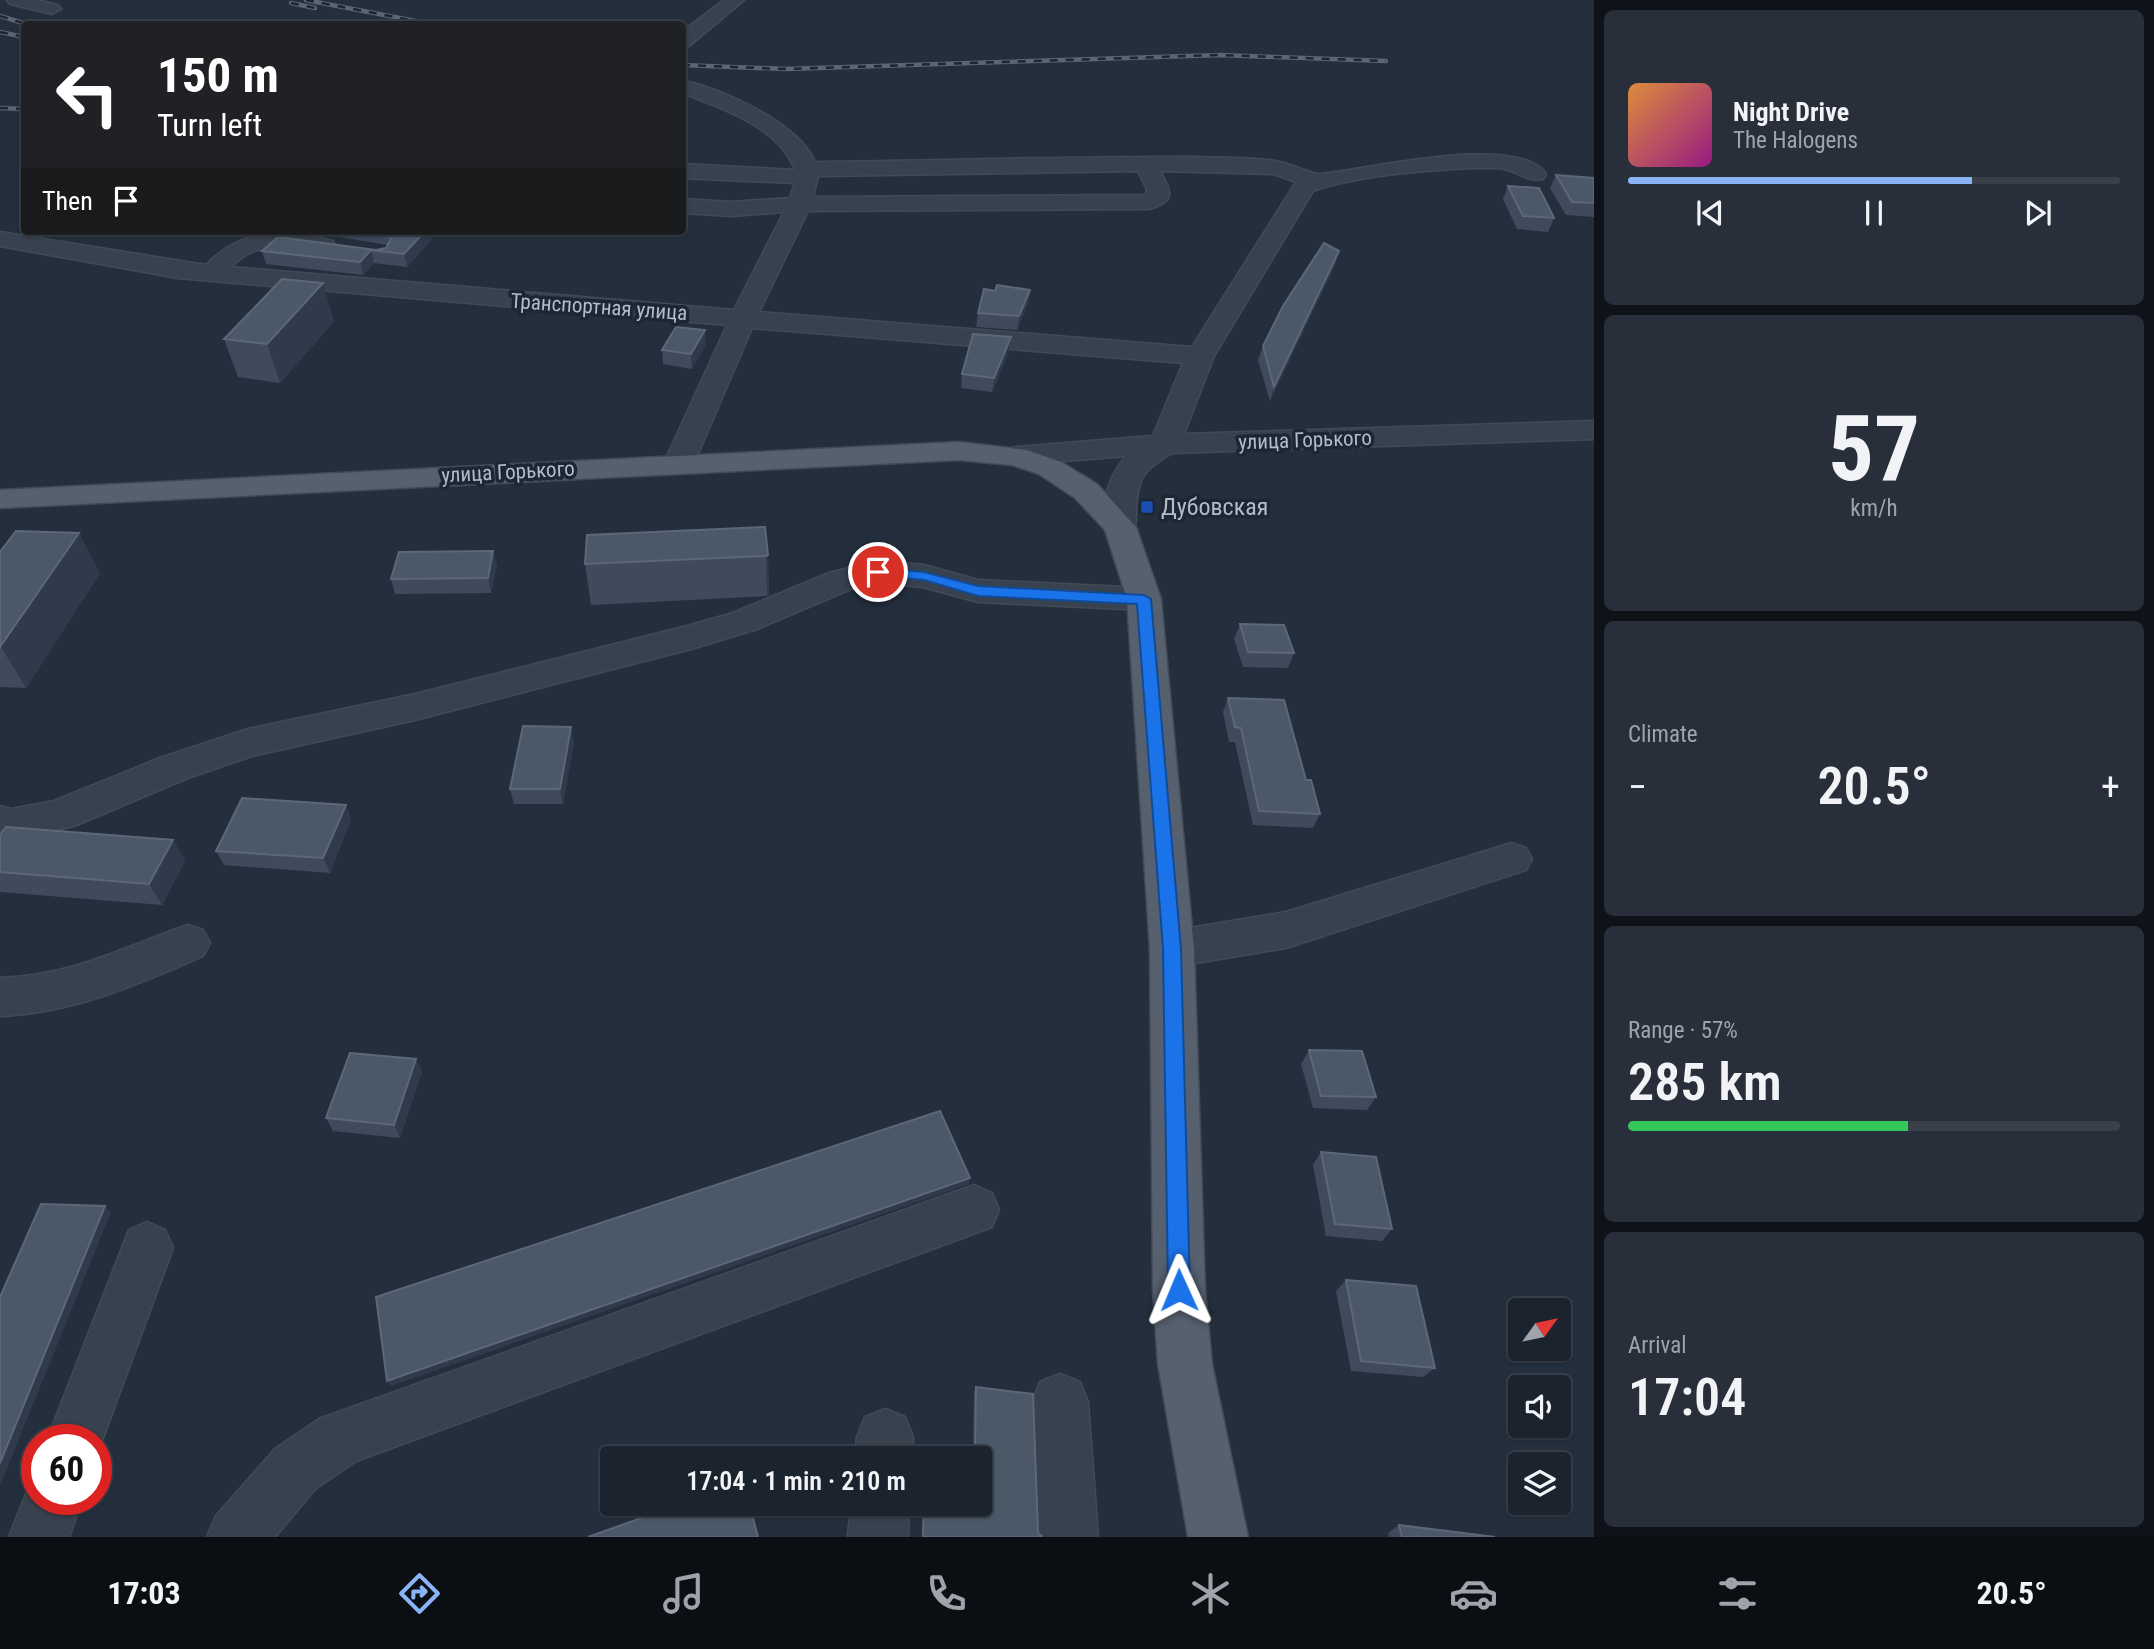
<!DOCTYPE html>
<meta charset="utf-8">
<style>
:root{--surface:#1b232e;--page:#282f3a;--text:#f1f3f6;--muted:#a0a4aa;--line:#39404a;--accent:#8ab4f8}
body{margin:0;font-family:"Roboto Condensed",sans-serif;background:var(--page);color:var(--text);height:100vh;display:flex;flex-direction:column;font-size:26px;white-space:nowrap}
*{box-sizing:border-box;margin:0}
p{font-size:23px;color:var(--muted)}
.icon{flex:none;width:38px;height:38px;fill:none;stroke:currentColor;stroke-width:2;stroke-linecap:round;stroke-linejoin:round}
.map{position:relative;flex:1;overflow:hidden}
.drawer{display:flex;flex-direction:column;gap:10px;padding:10px;background:#0f1319;width:560px}
.drawer>*{flex:none}
.banner{position:absolute;left:21px;top:21px;width:665px;height:214px;border-radius:7px;box-shadow:0 2px 5px #0004,0 0 0 2px var(--line);background:#202124;color:#fff;overflow:hidden}
.needle{width:46px;rotate:57deg}
.fabs{position:absolute;left:1508px;top:1298px;display:grid;gap:14px}
.fabs a{display:grid;place-items:center;width:63px;height:63px;border-radius:7px;background:var(--surface);box-shadow:0 2px 5px #0004,0 0 0 2px var(--line);font-size:35px}
.speed{position:absolute;left:21px;top:1424px;display:flex;gap:14px;font-size:35px;font-weight:700;text-align:center}
.speed>*{display:grid;place-content:center;width:91px;height:91px;border-radius:50%;background:var(--surface);box-shadow:0 2px 5px #0004,0 0 0 2px var(--line);line-height:1}
.speed .limit{border:10px solid #d22;background:#fff;color:#111}
.pin{position:absolute;display:grid;place-items:center;width:60px;height:60px;color:#fff;margin:-30px;border:4px solid #fff;border-radius:50%;box-shadow:0 2px 7px #0007}
.me{position:absolute;width:77px;margin:-38px;rotate:359deg;stroke-linejoin:round;filter:drop-shadow(0 0 5px #0008)}
.turn{display:flex;align-items:center;gap:24px;height:147px;padding:0 21px;font-size:32px}
.turn .icon{width:91px;height:91px;stroke-width:2.5}
.turn b{display:block;font-size:49px;line-height:60px}
.then{display:flex;align-items:center;height:66px;padding:0 21px;background:#0003;gap:14px;font-size:26px}
.big{font-size:52px;font-weight:600;line-height:1.1}
.drawer .card{flex:1;display:flex;flex-direction:column;justify-content:center;gap:10px;min-width:0;padding:0 24px;border-radius:10px;background:var(--page)}
.drawer .dial{align-items:center;gap:0}
.dial b{font-size:91px;line-height:1}
.song{display:flex;align-items:center;gap:21px}
.cover{width:84px;height:84px;border-radius:10px;background:linear-gradient(135deg,hsl(30 70% 55%),hsl(310 70% 35%))}
.played{height:7px;border-radius:4px;background:linear-gradient(90deg,var(--accent) 70%,var(--line) 70%)}
.keys{display:flex;justify-content:space-around;direction:ltr}
.heat{display:flex;justify-content:space-between;align-items:center;font-size:38px;direction:ltr}
.charge{height:10px;border-radius:5px;background:linear-gradient(90deg,#34c759 57%,var(--line) 0)}
.trip{position:absolute;left:600px;top:1446px;width:392px;height:70px;border-radius:7px;background:var(--surface);box-shadow:0 2px 5px #0004,0 0 0 2px var(--line);font-weight:600;line-height:70px;text-align:center}
.menu{display:flex;height:112px;justify-content:space-around;align-items:center;background:#0b0e12;color:var(--muted)}
.menu .icon{width:49px;height:49px}
.menu .selected{color:var(--accent)}
.menu b{font-size:32px;color:var(--text)}
main{display:flex;flex:1;min-height:0}
.map>svg:first-child{display:block}
</style>
<main>
<div class="map">
<svg width="1594" height="1537" viewBox="0 0 1594 1537">
<rect width="100%" height="100%" fill="#242f3e"/>
<g fill="none" stroke-linecap="round" stroke-linejoin="round">
<defs>
<g id="minor">
<polygon points="7,0 37,0 58,5 61,9 52,14 10,4"/>
<polygon points="724,0 744,0 689,46 682,48 682,32"/>
<path d="M682 80C723 90 798 122 815 162 942 161 1069 156 1196 157 1222 158 1250 157 1275 161 1286 162 1315 175 1320 174 1366 170 1517 132 1546 174L1543 179C1526 183 1514 168 1497 168 1447 167 1359 175 1313 191L1214 356 1184 434 1594 421V439L1172 453C1143 470 1137 478 1136 512 1136 521 1136 527 1131 534L1120 537 1109 534C1094 511 1111 474 1126 456L1016 465 1005 462 1001 456 1005 450 1016 447 1153 436 1183 363 752 328 694 463 690 469 679 472 668 469 664 463 727 325 178 278 0 246V232L206 265C242 227 284 229 333 241L336 246 333 251C294 261 267 230 231 267L734 310 784 212 731 216 682 213V199L731 202 790 198 795 183 682 178V164L795 170C779 127 722 108 682 93ZM1138 171 1147 189 1145 195 813 197 818 176ZM1160 171 1274 174 1296 182 1192 347 759 312 808 211 1148 209C1176 202 1172 193 1160 171Z"/>
<polygon points="878,561 924,565 978,580 1144,588 1156,591 1161,599 1156,607 1144,610 978,602 923,587 878,583 851,589 757,629 691,649 415,720 252,756 188,778 74,826 10,840 0,837 0,806 11,809 54,801 160,758 248,729 415,694 687,626 733,613 829,573"/>
<polygon points="1512,843 1526,848 1532,859 1526,870 1286,948 1172,967 1157,962 1150,949 1157,936 1172,931 1286,912"/>
<path d="M188 925 203 930 210 943 203 956C138 985 72 1013 0 1016V978C74 975 121 948 188 925Z"/>
<polygon points="974,1185 992,1193 999,1210 992,1227 356,1461 315,1489 275,1537 207,1537 216,1516 275,1449 319,1419"/>
<polygon points="147,1222 165,1230 173,1248 96,1457 96,1440 47,1440 129,1230"/>
<polygon points="1060,1374 1080,1382 1088,1402 1098,1537 1038,1537 1032,1402 1040,1382"/>
<polygon points="885,1409 905,1417 913,1437 913,1458 855,1458 857,1437 865,1417"/>
<polygon points="37,1478 37,1500 82,1500 69,1537 9,1537 32,1479"/>
<polygon points="851,1503 909,1503 908,1537 848,1537"/>
</g>
<polygon id="major" points="959,442 1027,450 1061,462 1097,484 1136,527 1161,599 1194,949 1205,1290 1212,1364 1248,1537 1188,1537 1158,1364 1153,1290 1150,949 1127,599 1105,530 1075,498 1039,474 1012,465 959,460 0,508 0,490"/>
</defs>
<use href="#minor" stroke="#414a57" stroke-width="3"/>
<use href="#major" stroke="#414a57" stroke-width="3"/>
<use href="#minor" fill="#38414e" fill-rule="evenodd"/>
<use href="#major" fill="#56606e" fill-rule="evenodd"/>
<defs>
<g id="rail">
<polyline points="306,0 431,24"/>
<polyline points="291,3 315,8"/>
<polyline points="0,16 26,24"/>
<polyline points="0,32 24,37"/>
<polyline points="682,65 786,69 1220,55 1386,61"/>
<polyline points="0,108 24,109"/>
</g>
</defs>
<use href="#rail" stroke="#5a6575" stroke-width="4.5"/>
<use href="#rail" stroke="#1d2633" stroke-width="2.5" stroke-dasharray="8" stroke-linecap="butt"/>
</g>
<g fill="#3f4b5c">
<polygon points="1556,175 1594,178 1594,217 1566,215 1550,188"/>
<polygon points="1508,186 1554,218 1548,232 1517,229 1503,199"/>
<polygon points="303,231 439,231 407,267 374,263 363,275 266,264 262,251 376,250 386,248 388,245"/>
<polygon points="1339,251 1335,265 1270,401 1258,360 1263,346"/>
<polygon points="1030,290 1028,304 1017,330 976,327 978,313 995,291"/>
<polygon points="334,321 280,383 238,377 224,339"/>
<polygon points="706,344 692,369 663,364 662,350"/>
<polygon points="1009,351 992,392 961,388 962,374"/>
<polygon points="0,552 100,573 26,688 0,687"/>
<polygon points="768,555 769,595 767,596 591,605 585,564"/>
<polygon points="497,565 491,593 395,594 391,579"/>
<polygon points="1240,624 1294,653 1288,668 1243,667 1234,639"/>
<polygon points="1228,698 1306,780 1320,814 1313,828 1253,825 1235,742 1229,742 1223,712"/>
<polygon points="574,742 563,804 514,804 510,789"/>
<polygon points="346,805 351,820 330,873 224,865 216,851"/>
<polygon points="0,835 173,840 185,861 162,905 0,892"/>
<polygon points="1309,1050 1376,1097 1367,1110 1313,1108 1301,1064"/>
<polygon points="416,1059 422,1072 400,1138 333,1131 326,1118"/>
<polygon points="1321,1152 1392,1229 1382,1241 1326,1236 1313,1165"/>
<polygon points="1346,1280 1435,1368 1423,1377 1351,1371 1336,1291"/>
<polygon points="976,1387 1038,1533 1042,1537 922,1537 923,1503 980,1503 980,1458 925,1458 926,1447 973,1453 974,1392"/>
<polygon points="1399,1525 1495,1537 1389,1537 1388,1533"/>
</g>
<g fill="#2f3b4b">
<polygon points="425,231 439,231 407,267 404,254"/>
<polygon points="371,250 374,263 363,275 360,262"/>
<polygon points="1339,251 1335,265 1270,401 1274,387"/>
<polygon points="323,283 334,321 280,383 267,344"/>
<polygon points="1030,290 1028,304 1017,330 1019,316"/>
<polygon points="705,330 706,344 692,369 691,354"/>
<polygon points="1011,337 1009,351 992,392 994,378"/>
<polygon points="79,533 100,573 26,688 1,647"/>
<polygon points="493,551 497,565 491,593 488,578"/>
<polygon points="768,555 769,595 767,596 766,556"/>
<polygon points="571,727 574,742 563,804 560,789"/>
<polygon points="346,805 351,820 330,873 323,858"/>
<polygon points="173,840 185,861 162,905 149,884"/>
<polygon points="416,1059 422,1072 400,1138 394,1125"/>
<polygon points="970,1178 969,1184 391,1386 387,1381"/>
<polygon points="105,1206 111,1212 0,1486 0,1463"/>
</g>
<g fill="#4b5868" stroke="#5c6777" stroke-width="2">
<polygon points="1556,175 1594,178 1594,203 1572,202"/>
<polygon points="1508,186 1539,188 1554,218 1523,216"/>
<polygon points="375,231 425,231 404,254 371,250 360,262 262,251 278,237 376,250 386,248 391,239 387,233"/>
<polygon points="1324,243 1339,251 1274,387 1263,346 1283,306"/>
<polygon points="282,279 323,283 267,344 224,339"/>
<polygon points="997,285 1030,290 1019,316 978,313 984,289 995,291"/>
<polygon points="676,327 705,330 691,354 662,350"/>
<polygon points="973,334 1011,337 994,378 962,374"/>
<polygon points="765,527 768,555 766,556 585,564 587,535"/>
<polygon points="16,531 79,533 0,647 0,552"/>
<polygon points="493,551 488,578 391,579 399,552"/>
<polygon points="1240,624 1284,625 1294,653 1248,652"/>
<polygon points="1228,698 1284,700 1306,780 1311,780 1320,814 1259,811 1241,728 1235,727"/>
<polygon points="523,726 571,727 560,789 510,789"/>
<polygon points="242,798 346,805 323,858 216,851"/>
<polygon points="6,827 173,840 149,884 0,872 0,835"/>
<polygon points="1309,1050 1362,1051 1376,1097 1321,1096"/>
<polygon points="350,1053 416,1059 394,1125 326,1118"/>
<polygon points="940,1111 970,1178 387,1381 376,1297"/>
<polygon points="1321,1152 1376,1157 1392,1229 1335,1224"/>
<polygon points="41,1204 105,1206 0,1463 0,1297"/>
<polygon points="1346,1280 1416,1286 1435,1368 1361,1361"/>
<polygon points="976,1387 1033,1394 1038,1533 1042,1536 1042,1537 923,1537 924,1503 980,1503 980,1458 926,1458 926,1447 975,1453"/>
<polygon points="683,1503 749,1503 758,1537 588,1537"/>
<polygon points="1399,1525 1495,1537 1402,1537"/>
</g>
<polygon fill="#1a73e8" stroke="#114b97" stroke-width="2" points="878,568 924,572 978,586 1144,595 1151,599 1181,949 1190,1290 1186,1298 1179,1301 1171,1298 1168,1290 1163,949 1137,604 978,596 924,580 873,575 873,569"/>
<rect fill="#1a4fb4" stroke="#1d2633" stroke-width="2.5" x="1140" y="500" width="14" height="14" rx="3.5"/>
<g text-anchor="middle" stroke-width="7" stroke-linejoin="round" paint-order="stroke">
<g font-size="21" fill="#b4bcc9" stroke="#1d2633">
<text transform="translate(599 307) rotate(4)" y="7">Транспортная улица</text>
<text transform="translate(1305 440) rotate(-2)" y="7">улица Горького</text>
<text transform="translate(508 472) rotate(-3)" y="7">улица Горького</text>
</g>
<g font-size="24" fill="#b4bcc9" stroke="#1d2633" text-anchor="start">
<text x="1161" y="515">Дубовская</text>
</g>
</g>
</svg>
<div class="fabs">
<a><svg class="needle" viewBox="-14 -14 28 28"><path d="M0-13l5 13h-10z" fill="#e53935"/><path d="M0 13l5-13h-10z" fill="#a0a4aa"/></svg></a>
<a><svg class="icon" aria-label="sound" viewBox="0 0 24 24"><path d="M4 9h4l5-4v14l-5-4H4zM17 9q2 3 0 6"/></svg></a>
<a><svg class="icon" aria-label="layers" viewBox="0 0 24 24"><path d="M12 4l9 5-9 5-9-5zM3 14l9 5 9-5"/></svg></a>
</div>
<div class="speed"><div class="limit">60</div></div>
<div class="pin" style="left:878px;top:572px;background:#d93025"><svg class="icon" aria-label="arrive" viewBox="0 0 24 24"><path d="M6 21V4h12l-3 4 3 4H6"/></svg></div>
<svg class="me" style="left:1179px;top:1290px" viewBox="-20 -20 40 40"><path d="M0-17L14 15 0 8-14 15z" fill="#1a73e8" stroke="#fff" stroke-width="4"/></svg>
<div class="trip">17:04 · 1 min · 210 m</div>
<div class="banner">
<div class="turn"><svg class="icon" aria-label="left" viewBox="0 0 24 24"><path d="M17 20v-9H6M10 6l-5 5 5 5"/></svg><div><b>150 m</b>Turn left</div></div>
<div class="then">Then<svg class="icon" aria-label="arrive" viewBox="0 0 24 24"><path d="M6 21V4h12l-3 4 3 4H6"/></svg></div>
</div>
</div>
<section class="drawer">
<div class="card">
<div class="song"><i class="cover"></i><div><b>Night Drive</b><p>The Halogens</p></div></div>
<div class="played"></div>
<div class="keys"><svg class="icon" aria-label="previous" viewBox="0 0 24 24"><path d="M18 5L8 12l10 7zM5 5v14"/></svg><svg class="icon" aria-label="pause" viewBox="0 0 24 24"><path d="M8 5v14M16 5v14"/></svg><svg class="icon" aria-label="next" viewBox="0 0 24 24"><path d="M6 5l10 7-10 7zM19 5v14"/></svg></div>
</div>
<div class="card dial"><b>57</b><p>km/h</p></div>
<div class="card"><p>Climate</p>
<div class="heat"><a>−</a><b class="big">20.5°</b><a>+</a></div>
</div>
<div class="card"><p>Range · 57%</p><b class="big">285 km</b><div class="charge"></div></div>
<div class="card"><p>Arrival</p><b class="big">17:04</b></div>
</section>
</main>
<nav class="menu">
<b>17:03</b>
<svg class="icon selected" aria-label="directions" viewBox="0 0 24 24"><path d="M12 3l9 9-9 9-9-9zM9 14v-3h6M13 9l2 2-2 2"/></svg>
<svg class="icon" aria-label="music" viewBox="0 0 24 24"><path d="M9 18V5l10-2v13"/><circle cx="6" cy="18" r="3"/><circle cx="16" cy="16" r="3"/></svg>
<svg class="icon" aria-label="phone" viewBox="0 0 24 24"><path d="M5 4h4l2 5-3 2q2 4 5 5l2-3 5 2v4C11 20 4 13 5 4z"/></svg>
<svg class="icon" aria-label="climate" viewBox="0 0 24 24"><path d="M12 3v18M4 7l16 10M4 17L20 7"/></svg>
<svg class="icon" aria-label="car" viewBox="0 0 24 24"><path d="M5 17H2v-5l4-1 3-4h7l3 4 3 1v5h-3M9 17h6M6 11h13"/><circle cx="7" cy="17" r="2"/><circle cx="17" cy="17" r="2"/></svg>
<svg class="icon" aria-label="filters" viewBox="0 0 24 24"><path d="M4 7h16M4 17h16"/><circle cx="9" cy="7" r="2"/><circle cx="15" cy="17" r="2"/></svg>
<b>20.5°</b>
</nav>
